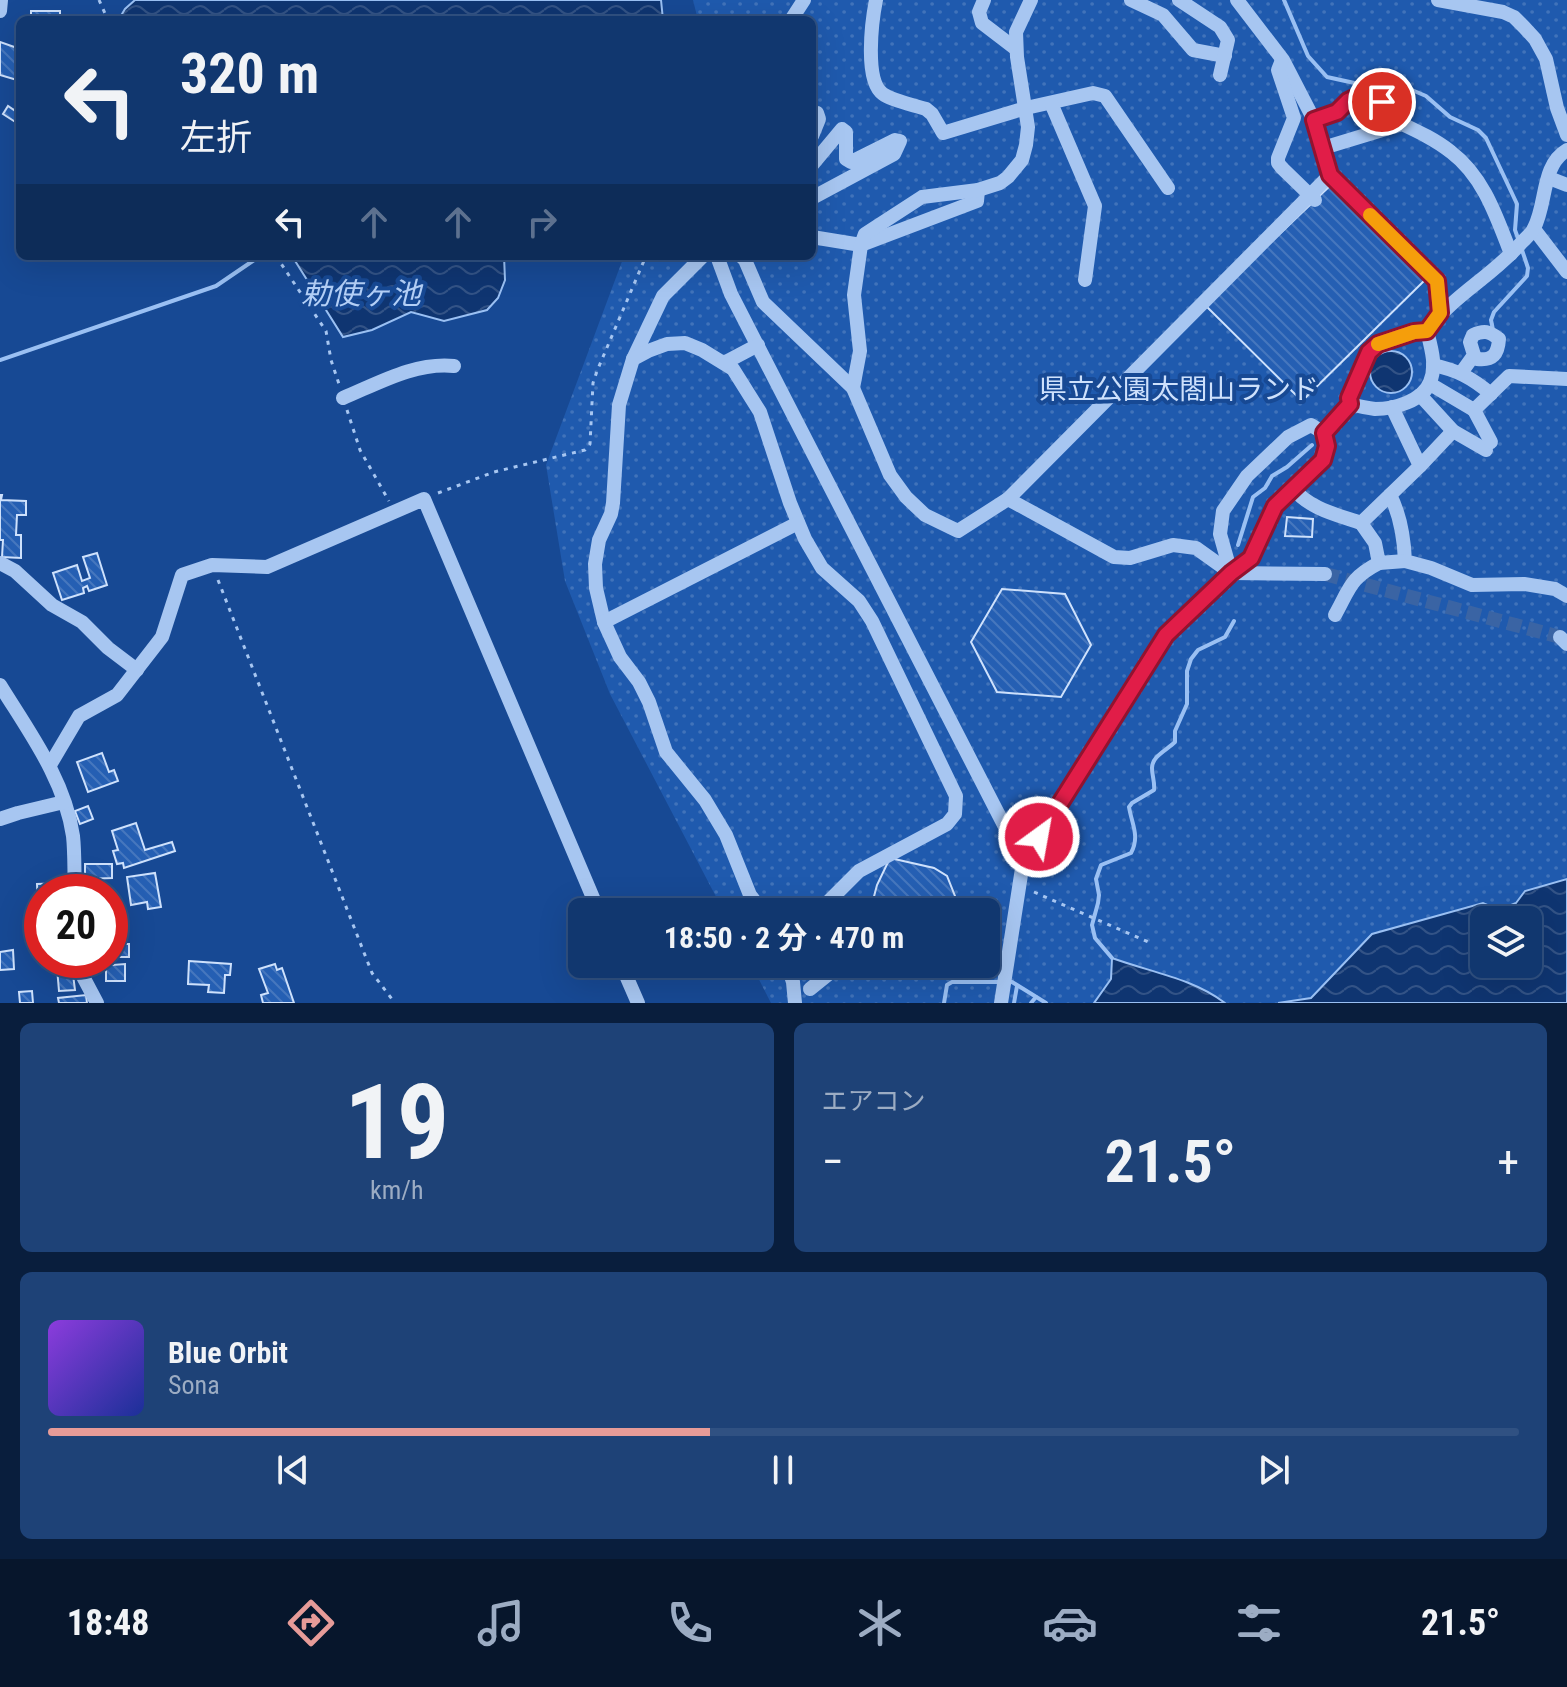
<!DOCTYPE html>
<html lang="ja">
<meta charset="utf-8">
<style>
:root{--surface:#11376f;--page:#1e4277;--text:#f1f3f6;--muted:#9cacc3;--line:#305182;--accent:#e69b98}
body{margin:0;font-family:"Roboto Condensed","Noto Sans JP",sans-serif;background:var(--page);color:var(--text);height:100vh;display:flex;flex-direction:column;font-size:30px;white-space:nowrap}
*{box-sizing:border-box;margin:0}
p{font-size:26px;color:var(--muted)}
.icon{flex:none;width:44px;height:44px;fill:none;stroke:currentColor;stroke-width:2;stroke-linecap:round;stroke-linejoin:round}
.map{position:relative;height:1003px;overflow:hidden}
.panel{display:flex;flex-direction:column;gap:20px;padding:20px;background:#091e3d;flex:1}
.panel>*{flex:none}
.guide{position:absolute;left:16px;top:16px;width:800px;height:244px;border-radius:12px;box-shadow:0 8px 32px #0002,0 0 0 2px var(--line);background:#11376f;color:var(--text);overflow:hidden}
.buttons{position:absolute;left:1470px;top:906px;display:grid;gap:16px}
.buttons a{display:grid;place-items:center;width:72px;height:72px;border-radius:12px;background:var(--surface);box-shadow:0 8px 32px #0002,0 0 0 2px var(--line);font-size:40px}
.speed{position:absolute;left:24px;top:874px;display:flex;gap:16px;font-size:40px;font-weight:700;text-align:center}
.speed>*{display:grid;place-content:center;width:104px;height:104px;border-radius:50%;background:var(--surface);box-shadow:0 8px 32px #0002,0 0 0 2px var(--line);line-height:1}
.speed .limit{border:12px solid #d22;background:#fff;color:#111}
.pin{position:absolute;display:grid;place-items:center;width:68px;height:68px;color:#fff;margin:-34px;border:4px solid #fff;border-radius:50%;box-shadow:0 2px 8px #0007}
.me{position:absolute;width:88px;margin:-44px;rotate:32deg;stroke-linejoin:round;filter:drop-shadow(0 0 6px #0008)}
.turn{display:flex;align-items:center;gap:28px;height:168px;padding:0 32px;font-size:36px}
.turn .icon{width:104px;height:104px;stroke-width:2.5}
.turn b{display:block;font-size:56px;line-height:68px}
.lanes{display:flex;align-items:center;height:76px;padding:0 32px;background:#0003;justify-content:center;gap:40px;direction:ltr}
.lanes .off{opacity:.35}
.big{font-size:60px;font-weight:700;line-height:1.1}
.panel .card{flex:1;display:flex;flex-direction:column;justify-content:center;gap:12px;min-width:0;padding:0 28px;border-radius:12px;background:var(--page)}
.panel .dial{align-items:center;gap:0}
.dial b{font-size:104px;line-height:1}
.song{display:flex;align-items:center;gap:24px}
.cover{width:96px;height:96px;border-radius:12px;background:linear-gradient(135deg,hsl(270 70% 55%),hsl(230 70% 35%))}
.played{height:8px;border-radius:4px;background:linear-gradient(90deg,var(--accent) 45%,var(--line) 45%)}
.keys{display:flex;justify-content:space-around;direction:ltr}
.heat{display:flex;justify-content:space-between;align-items:center;font-size:44px;direction:ltr}
.panel .tiles{flex:1;display:grid;gap:20px;grid-template-columns:1fr 1fr}
.card:last-child{grid-column:span 2}
.trip{position:absolute;left:568px;top:898px;width:432px;height:80px;border-radius:12px;background:var(--surface);box-shadow:0 8px 32px #0002,0 0 0 2px var(--line);font-weight:700;line-height:80px;text-align:center}
.tabs{display:flex;height:128px;justify-content:space-around;align-items:center;background:#07162c;color:var(--muted)}
.tabs .icon{width:56px;height:56px}
.tabs .current{color:var(--accent)}
.tabs b{font-size:36px;color:var(--text)}
.map>svg:first-child{display:block}
</style>
<div class="map">
<svg width="1567" height="1003" viewBox="0 0 1567 1003">
<defs>
<pattern id="park-dots" width="8" height="8" patternUnits="userSpaceOnUse" patternTransform="scale(2)"><rect width="8" height="8" fill="#1f5aae"/><path d="M2 2h.1M6 6h.1" fill="none" stroke="#4173ba" stroke-width="1.8" stroke-linecap="round"/></pattern>
<pattern id="water-waves" width="16" height="10" patternUnits="userSpaceOnUse" patternTransform="scale(2)"><rect width="16" height="10" fill="#0f3571"/><path d="M0 5q4-4 8 0t8 0" fill="none" stroke="#335386"/></pattern>
<pattern id="building-back-hatch" width="6" height="6" patternUnits="userSpaceOnUse" patternTransform="scale(2)"><rect width="6" height="6" fill="#255fb3"/><path d="M-1 5l2 2M0 0l6 6M5-1l2 2" fill="none" stroke="#4677be"/></pattern>
</defs>
<rect width="100%" height="100%" fill="#174994"/>
<path fill="url(#park-dots)" fill-rule="evenodd" d="M693 0H1567V1003H771L751 964H986V912H724L610 694 565 581 546 465 624 256H812V20H698ZM1484 920H1528V964H1484Z"/>
<g fill="url(#water-waves)" stroke="#9ac0f3" stroke-width="2" fill-rule="evenodd">
<polygon points="135,0 661,0 663,20 120,20 119,19 125,9"/>
<polygon points="292,256 504,256 505,280 498,298 487,310 444,321 411,312 372,330 343,337"/>
<circle cx="1391" cy="372" r="21"/>
<path d="M1567 879V1003H1278L1311 998 1372 934 1483 903 1499 910 1516 903 1525 891ZM1528 920V964H1484V920Z"/>
<path d="M1112 958C1150 972 1192 978 1225 1003H1094L1111 979Z"/>
</g>
<g fill="none" stroke-linecap="round" stroke-linejoin="round">
<g stroke="#9ac0f3" stroke-width="4">
<polyline points="1284,0 1308,56 1327,77 1359,84 1376,79 1400,85 1426,96 1450,117 1478,130 1486,138 1517,204 1515,230 1519,241"/>
<polyline points="1493,330 1491,320 1494,312 1527,276 1528,268 1522,250"/>
<polyline points="0,360 216,286 260,256"/>
<polyline points="1238,545 1253,497 1265,488 1272,476 1287,467 1312,445"/>
<path d="M1112 958 1095 938 1092 925 1098 903 1099 895 1096 879 1101 865 1131 853C1140 836 1132 825 1129 807L1132 803 1154 790C1155 782 1152 776 1152 768 1152 756 1167 750 1175 742V731L1187 704V671L1191 659 1198 650 1225 637 1234 621"/>
<polyline points="944,1003 947,985 952,982 1012,982 1046,1003"/>
<polyline points="1014,1003 1017,986"/>
<polyline points="1031,1003 1036,997"/>
</g>
</g>
<g fill="url(#building-back-hatch)" stroke="#cee1fc" stroke-width="2">
<rect x="31" y="11" width="29" height="9"/>
<polygon points="0,42 20,49 20,71 17,80 0,75"/>
<polygon points="18,104 20,105 20,125 3,114 8,106 14,110"/>
<polygon points="1334,182 1427,278 1302,401 1205,305"/>
<polygon points="0,495 2,495 1,500 26,501 26,515 17,515 16,535 21,535 21,558 2,557 3,540 0,540"/>
<polygon points="1287,517 1313,519 1312,537 1285,536"/>
<polygon points="97,553 107,585 89,591 87,586 83,588 84,593 62,600 53,573 77,565 82,581 90,578 83,557"/>
<polygon points="1002,589 1065,594 1091,645 1061,697 997,692 971,642"/>
<polygon points="102,753 109,772 114,770 118,781 88,792 77,762"/>
<polygon points="88,806 93,819 80,824 75,811"/>
<polygon points="136,823 145,850 172,842 175,851 124,868 123,863 117,864 113,851 118,850 112,831"/>
<polygon points="890,858 934,868 947,876 955,896 950,912 873,912 871,908 877,885"/>
<polygon points="85,864 112,864 112,878 85,879"/>
<polygon points="155,873 161,907 148,909 147,902 131,905 127,877"/>
<polygon points="66,883 67,892 42,892 42,914 42,906 38,906 37,884"/>
<polygon points="110,944 129,944 129,957 113,957 113,965 125,964 125,981 106,981 106,967 100,968 100,960 110,960"/>
<polygon points="13,950 14,969 0,970 0,952"/>
<polygon points="189,961 231,964 230,975 225,975 224,993 208,992 209,985 188,984"/>
<polygon points="275,964 277,970 282,968 294,1003 263,1003 261,995 268,993 259,969"/>
<polygon points="72,967 75,990 59,991 57,968"/>
<polygon points="32,991 33,1003 20,1003 19,992"/>
<polygon points="86,995 87,1003 59,1003 58,998"/>
</g>
<g fill="none" stroke-linecap="round" stroke-linejoin="round">
<polyline stroke="#3a64a4" stroke-width="14" stroke-dasharray="14 7" stroke-linecap="butt" points="1325,574 1560,637"/>
<g stroke="#a7c6f1" stroke-width="3" stroke-dasharray="4 6" stroke-linecap="butt">
<polyline points="99,0 108,20"/>
<polyline points="276,256 326,331 331,360 339,384"/>
<polyline points="347,410 360,450 389,501"/>
<polyline points="438,493 494,472 585,450 590,444 593,383 597,371 646,256"/>
<polyline points="218,580 372,973 395,1003"/>
<polyline points="1034,892 1153,944"/>
</g>
<g stroke="#a7c6f1" stroke-width="14">
<path d="M876 0C872 20 864 81 883 94 893 101 914 105 926 109L932 114 943 133 1026 108 1093 93 1105 96 1168 188"/>
<polyline points="984,0 979,12 982,23 1016,49"/>
<polyline points="1131,0 1163,15 1193,50 1225,56"/>
<polyline points="1179,0 1220,27 1228,40 1220,75"/>
<polyline points="1237,0 1283,60 1314,120 1330,175 1437,281 1440,313"/>
<polyline points="1438,0 1503,12 1514,17 1524,27 1535,39 1546,59 1557,108 1567,135"/>
<polyline points="0,11 1,0"/>
<polyline points="791,20 804,0"/>
<polyline points="1051,103 1095,206 1085,280"/>
<polyline points="812,113 817,113 819,119 812,136"/>
<polyline points="1314,120 1337,112 1348,101 1354,98 1409,105"/>
<path d="M1323 148 1402 124C1419 132 1436 140 1451 152 1484 177 1497 218 1511 254"/>
<polyline points="812,165 842,129 846,132 846,159 851,162 895,140 900,141 894,154 812,198"/>
<polyline points="1282,168 1278,163 1278,158 1294,118 1278,70 1282,60"/>
<polyline points="1549,178 1567,185"/>
<polyline points="1534,229 1567,272"/>
<polyline points="812,237 861,245 977,201 978,190"/>
<polyline points="703,256 663,296 633,359 619,405 613,503 611,514 599,540 595,564 596,588 604,622 620,657 639,682 649,702 666,752 705,800 726,835 750,895 763,912"/>
<polyline points="717,256 731,294 1023,862"/>
<polyline points="741,256 745,260 763,302 853,388 890,475 906,497 925,515 958,531 1008,499 1114,557 1130,558 1173,545 1196,548 1231,573 1325,574"/>
<polyline points="633,359 648,351 667,344 685,343 702,350 733,369 760,412 790,503 805,539 822,568 859,601 872,621 956,796 955,814 947,824 859,871 821,909 811,912"/>
<polyline points="724,363 758,345"/>
<path d="M1433 365C1457 370 1472 378 1491 394"/>
<path d="M1461 373 1474 355 1470 342 1473 335C1484 330 1489 331 1499 339 1498 354 1493 361 1477 359L1474 355"/>
<polyline points="1430,384 1474,410 1509,376 1567,379"/>
<polyline points="853,388 860,351 854,295 861,245 865,234 922,197 978,190 1000,183 1008,177 1022,160 1026,145 1028,127 1017,57 1016,32 1031,0"/>
<polyline points="1420,395 1453,431 1486,450"/>
<path d="M343 398C379 383 415 362 454 366"/>
<polyline points="1350,404 1349,398 1369,352 1378,344 1414,332 1427,331"/>
<polyline points="1474,410 1491,442"/>
<polyline points="1420,466 1453,431"/>
<path d="M1293 488C1309 509 1338 515 1361 523L1420 466 1392 407"/>
<path d="M1390 495C1401 516 1404 538 1405 561L1431 568 1472 585 1524 584 1555 589 1567 596"/>
<polyline points="1008,499 1330,175"/>
<polyline points="1361,523 1375,543 1379,563 1405,561"/>
<polyline points="0,563 15,571 52,605 82,622 108,648 137,670"/>
<polyline points="1231,573 1220,534 1223,511 1247,476 1288,437 1311,425 1324,433"/>
<path d="M1335 615C1350 588 1350 578 1379 563"/>
<polyline points="604,622 798,523"/>
<polyline points="1560,637 1567,644"/>
<path d="M0 685C29 732 65 780 73 836 75 854 74 874 75 892"/>
<polyline points="50,765 79,716 117,695 162,637 182,575 212,565 267,567 424,499 599,912"/>
<polyline points="0,819 18,813 64,802"/>
<polyline points="78,960 79,969 97,1003"/>
<polyline points="621,964 638,1003"/>
<polyline points="787,964 793,982 795,1003"/>
<polyline points="810,989 841,964"/>
<path d="M1001 1003 1023 862 1166 635 1231 573 1251 558 1275 506 1323 460 1327 446 1324 433 1350 404C1358 406 1367 408 1375 409 1394 409 1423 401 1430 382 1437 366 1431 347 1427 331 1453 295 1493 276 1522 242 1526 238 1532 233 1534 228 1547 204 1541 165 1567 150"/>
</g>
<polyline stroke="#a7c6f1" stroke-width="14" points="1282,168 1315,200"/>
</g>
<g fill="none" stroke-linecap="round" stroke-linejoin="round">
<defs>
<polyline id="route" points="1039,837 1166,635 1231,573 1251,558 1275,506 1323,460 1327,446 1324,433 1350,404 1349,398 1369,352 1378,344 1414,332 1427,331 1440,313 1437,281 1330,175 1314,120 1337,112 1348,101 1354,98 1382,102"/>
</defs>
<use href="#route" stroke="#92132f" stroke-width="20"/>
<use href="#route" stroke="#e11d48" stroke-width="14"/>
<polyline stroke="#f59e0b" stroke-width="14" points="1370,215 1437,281 1440,313 1427,331 1414,332 1378,344"/>
</g>
<g text-anchor="middle" stroke-width="8" stroke-linejoin="round" paint-order="stroke">
<g font-size="28" fill="#cee1fc" stroke="#174994">
<text x="1179" y="399">県立公園太閤山ランド</text>
</g>
<g font-size="30" font-style="italic" fill="#b4d0f7" stroke="#174994">
<text x="361" y="304">勅使ヶ池</text>
</g>
</g>
</svg>
<div class="buttons">
<a><svg class="icon" aria-label="layers" viewBox="0 0 24 24"><path d="M12 4l9 5-9 5-9-5zM3 14l9 5 9-5"/></svg></a>
</div>
<div class="speed"><div class="limit">20</div></div>
<div class="pin" style="left:1382px;top:102px;background:#d93025"><svg class="icon" aria-label="arrive" viewBox="0 0 24 24"><path d="M6 21V4h12l-3 4 3 4H6"/></svg></div>
<svg class="me" style="left:1039px;top:837px" viewBox="-20 -20 40 40"><circle r="17" fill="#e11d48" stroke="#fff" stroke-width="3"/><path d="M0-11L8 9 0 5-8 9z" fill="#fff"/></svg>
<div class="trip">18:50 · 2 分 · 470 m</div>
<div class="guide">
<div class="turn"><svg class="icon" aria-label="left" viewBox="0 0 24 24"><path d="M17 20v-9H6M10 6l-5 5 5 5"/></svg><div><b>320 m</b>左折</div></div>
<div class="lanes"><svg class="icon" aria-label="left" viewBox="0 0 24 24"><path d="M17 20v-9H6M10 6l-5 5 5 5"/></svg><svg class="icon off" aria-label="ahead" viewBox="0 0 24 24"><path d="M12 20V5M6 11l6-6 6 6"/></svg><svg class="icon off" aria-label="ahead" viewBox="0 0 24 24"><path d="M12 20V5M6 11l6-6 6 6"/></svg><svg class="icon off" aria-label="right" viewBox="0 0 24 24"><path d="M7 20v-9h11M14 6l5 5-5 5"/></svg></div>
</div>
</div>
<section class="panel">
<div class="tiles">
<div class="card dial"><b>19</b><p>km/h</p></div>
<div class="card"><p>エアコン</p>
<div class="heat"><a>−</a><b class="big">21.5°</b><a>+</a></div>
</div>
<div class="card">
<div class="song"><i class="cover"></i><div><b>Blue Orbit</b><p>Sona</p></div></div>
<div class="played"></div>
<div class="keys"><svg class="icon" aria-label="previous" viewBox="0 0 24 24"><path d="M18 5L8 12l10 7zM5 5v14"/></svg><svg class="icon" aria-label="pause" viewBox="0 0 24 24"><path d="M8 5v14M16 5v14"/></svg><svg class="icon" aria-label="next" viewBox="0 0 24 24"><path d="M6 5l10 7-10 7zM19 5v14"/></svg></div>
</div>
</div>
</section>
<nav class="tabs">
<b>18:48</b>
<svg class="icon current" aria-label="directions" viewBox="0 0 24 24"><path d="M12 3l9 9-9 9-9-9zM9 14v-3h6M13 9l2 2-2 2"/></svg>
<svg class="icon" aria-label="music" viewBox="0 0 24 24"><path d="M9 18V5l10-2v13"/><circle cx="6" cy="18" r="3"/><circle cx="16" cy="16" r="3"/></svg>
<svg class="icon" aria-label="phone" viewBox="0 0 24 24"><path d="M5 4h4l2 5-3 2q2 4 5 5l2-3 5 2v4C11 20 4 13 5 4z"/></svg>
<svg class="icon" aria-label="climate" viewBox="0 0 24 24"><path d="M12 3v18M4 7l16 10M4 17L20 7"/></svg>
<svg class="icon" aria-label="car" viewBox="0 0 24 24"><path d="M5 17H2v-5l4-1 3-4h7l3 4 3 1v5h-3M9 17h6M6 11h13"/><circle cx="7" cy="17" r="2"/><circle cx="17" cy="17" r="2"/></svg>
<svg class="icon" aria-label="filters" viewBox="0 0 24 24"><path d="M4 7h16M4 17h16"/><circle cx="9" cy="7" r="2"/><circle cx="15" cy="17" r="2"/></svg>
<b>21.5°</b>
</nav>
